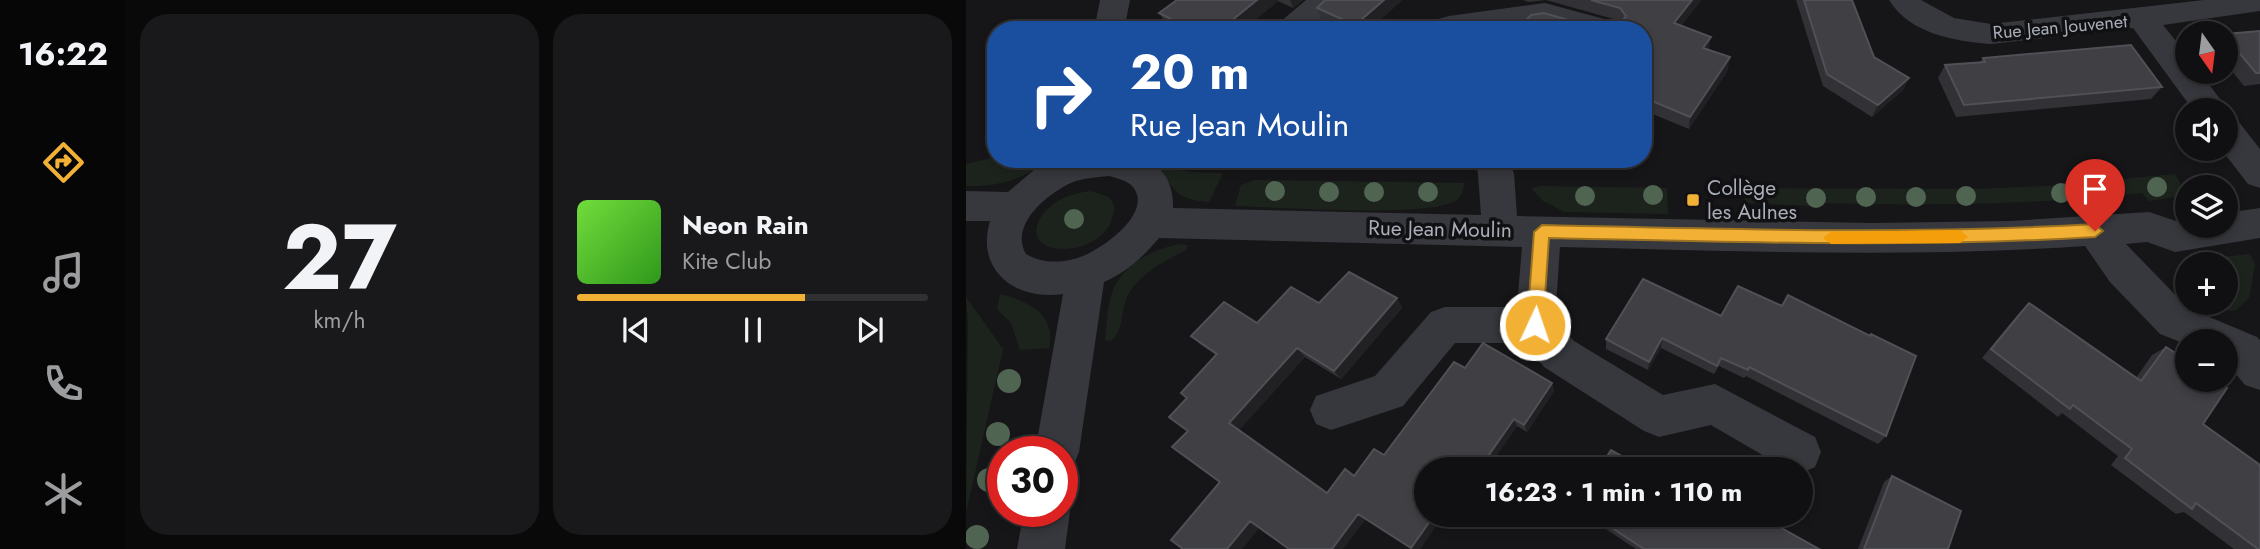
<!DOCTYPE html>
<meta charset="utf-8">
<style>
:root{--surface:#101012;--page:#19191b;--text:#f1f3f6;--muted:#9c9d9f;--line:#303032;--accent:#f2b134}
body{margin:0;font-family:Jost,sans-serif;background:var(--page);color:var(--text);height:100vh;display:flex;flex-direction:column;font-size:26px;white-space:nowrap}
*{box-sizing:border-box;margin:0}
p{font-size:23px;color:var(--muted)}
.icon{flex:none;width:38px;height:38px;fill:none;stroke:currentColor;stroke-width:2;stroke-linecap:round;stroke-linejoin:round}
.map{position:relative;flex:1;overflow:hidden}
.sheet{display:flex;flex-direction:column;gap:14px;padding:14px;background:#09090a;width:840px}
.sheet>*{flex:none}
.top-card{position:absolute;left:21px;top:21px;width:665px;height:147px;border-radius:28px;box-shadow:0 4px 10px #0003,0 0 0 2px var(--line);background:#1a4fa0;color:#fff;overflow:hidden}
.needle{width:46px;rotate:166deg}
.fabs{position:absolute;left:1209px;top:21px;display:grid;gap:14px}
.fabs a{display:grid;place-items:center;width:63px;height:63px;border-radius:50%;background:var(--surface);box-shadow:0 4px 10px #0003,0 0 0 2px var(--line);font-size:35px}
.speed{position:absolute;left:21px;top:436px;display:flex;gap:14px;font-size:35px;font-weight:700;text-align:center}
.speed>*{display:grid;place-content:center;width:91px;height:91px;border-radius:50%;background:var(--surface);box-shadow:0 4px 10px #0003,0 0 0 2px var(--line);line-height:1}
.speed .limit{border:10px solid #d22;background:#fff;color:#111}
.pin{position:absolute;display:grid;place-items:center;width:60px;height:60px;color:#fff;margin:-72px -30px;border-radius:50% 50% 50% 0;rotate:-45deg;box-shadow:0 0 7px #0007}
.pin .icon{rotate:45deg}
.me{position:absolute;width:77px;margin:-38px;rotate:3deg;stroke-linejoin:round;filter:drop-shadow(0 0 5px #0008)}
.turn{display:flex;align-items:center;gap:24px;height:147px;padding:0 28px;font-size:32px}
.turn .icon{width:91px;height:91px;stroke-width:2.5}
.turn b{display:block;font-size:49px;line-height:60px}
.sheet .card{flex:1;display:flex;flex-direction:column;justify-content:center;gap:10px;min-width:0;padding:0 24px;border-radius:28px;background:var(--page)}
.sheet .dial{align-items:center;gap:0}
.dial b{font-size:91px;line-height:1}
.song{display:flex;align-items:center;gap:21px}
.cover{width:84px;height:84px;border-radius:10px;background:linear-gradient(135deg,hsl(100 70% 55%),hsl(110 70% 35%))}
.played{height:7px;border-radius:4px;background:linear-gradient(90deg,var(--accent) 65%,var(--line) 65%)}
.keys{display:flex;justify-content:space-around;direction:ltr}
.sheet .tiles{flex:1;display:grid;gap:14px;grid-template-columns:repeat(2,1fr)}
.trip{position:absolute;left:448px;top:457px;width:399px;height:70px;border-radius:35px;background:var(--surface);box-shadow:0 4px 10px #0003,0 0 0 2px var(--line);font-weight:700;line-height:70px;text-align:center}
main{display:flex;flex:1;min-height:0}
.tabs{display:flex;flex-direction:column;width:126px;justify-content:space-around;align-items:center;background:#060607;color:var(--muted)}
.tabs .icon{width:49px;height:49px}
.tabs .current{color:var(--accent)}
.tabs b{font-size:32px;color:var(--text)}
.map>svg:first-child{display:block}
</style>
<main>
<nav class="tabs">
<b>16:22</b>
<svg class="icon current" aria-label="directions" viewBox="0 0 24 24"><path d="M12 3l9 9-9 9-9-9zM9 14v-3h6M13 9l2 2-2 2"/></svg>
<svg class="icon" aria-label="music" viewBox="0 0 24 24"><path d="M9 18V5l10-2v13"/><circle cx="6" cy="18" r="3"/><circle cx="16" cy="16" r="3"/></svg>
<svg class="icon" aria-label="phone" viewBox="0 0 24 24"><path d="M5 4h4l2 5-3 2q2 4 5 5l2-3 5 2v4C11 20 4 13 5 4z"/></svg>
<svg class="icon" aria-label="climate" viewBox="0 0 24 24"><path d="M12 3v18M4 7l16 10M4 17L20 7"/></svg>
</nav>
<section class="sheet">
<div class="tiles">
<div class="card dial"><b>27</b><p>km/h</p></div>
<div class="card">
<div class="song"><i class="cover"></i><div><b>Neon Rain</b><p>Kite Club</p></div></div>
<div class="played"></div>
<div class="keys"><svg class="icon" aria-label="previous" viewBox="0 0 24 24"><path d="M18 5L8 12l10 7zM5 5v14"/></svg><svg class="icon" aria-label="pause" viewBox="0 0 24 24"><path d="M8 5v14M16 5v14"/></svg><svg class="icon" aria-label="next" viewBox="0 0 24 24"><path d="M6 5l10 7-10 7zM19 5v14"/></svg></div>
</div>
</div>
</section>
<div class="map">
<svg width="1294" height="549" viewBox="0 0 1294 549">
<rect width="100%" height="100%" fill="#161618"/>
<g fill="#1c231d">
<path d="M30 157V159H84C59 179 32 187 0 186V164Z"/>
<path d="M181 159C191 159 193 164 202 167 219 173 240 172 257 173L243 202C199 199 210 180 181 159Z"/>
<path d="M1209 174 1221 195 1183 201 1176 193C1067 205 958 206 849 203L848 206 779 203 778 188 1010 189 1079 186Z"/>
<path d="M288 180 498 183C497 191 496 197 489 201 461 218 309 207 269 206L275 185Z"/>
<polygon points="575,186 701,188 702,214 598,212 577,201 565,188"/>
<path d="M125 191 143 197 148 205C150 262 43 262 77 214 89 199 106 193 125 191Z"/>
<path d="M213 244 222 245 220 250C199 261 168 276 160 300 154 315 158 330 145 341L139 340C141 326 141 309 145 296 154 265 185 250 213 244Z"/>
<polygon points="1284,254 1289,265 1283,298 1269,311 1251,310 1231,303 1260,303 1260,264 1222,264 1221,295 1210,279 1213,268 1228,260"/>
<path d="M34 294C61 301 91 314 83 348L54 350 45 323 31 309Z"/>
<polygon points="0,297 37,349 0,513 2,324"/>
</g>
<g fill="none" stroke-linecap="round" stroke-linejoin="round">
<g fill="#37383d" fill-rule="evenodd">
<polygon points="134,0 164,0 158,30 128,30"/>
<polygon points="340,0 373,0 343,30 310,30 314,22"/>
<path d="M923 0H955L988 18 1025 24 1238 0H1294V11L1197 25 1222 56V72H1234L1262 110 1260 113V110H1227L1167 28 1025 44C988 41 944 34 923 0Z"/>
<polygon points="579,3 653,23 657,30 603,30 579,23 530,30 470,30 468,26 472,19 483,16"/>
<polygon points="1260,117 1272,121 1294,149 1294,188 1282,184 1255,149 1260,149"/>
<path d="M93 159H177C199 166 208 187 207 208L515 215 512 174 509 159H543L548 174 551 216 905 223 1044 221 1183 212 1210 221 1222 220V226H1260V213L1294 208V238L1209 252 1181 242 1160 244 1222 308 1291 337 1294 340V390L1279 385 1260 362V341H1222V345L1194 334 1144 282 1119 246C944 258 769 251 594 247L589 320 608 341 697 395 749 384 849 437 855 452 849 467 835 473V469L817 467 745 425 693 437 678 431 578 367 559 343H489L437 406 365 430 350 424 344 410 350 396 409 376 465 312 479 307H551L556 247 193 238C177 257 161 272 138 282L113 452 107 467 96 472V452H69L97 294C50 301 9 271 24 221H0V191L42 192 69 169ZM143 176C153 179 166 181 170 192 182 218 130 254 108 259 92 263 75 263 60 254 42 224 85 190 110 181 121 178 132 177 143 176Z"/>
<polygon points="96,494 104,511 99,549 51,549 58,511 96,511"/>
</g>
</g>
<g fill="#506452">
<circle cx="1191" cy="187" r="10"/>
<circle cx="309" cy="191" r="10"/>
<circle cx="363" cy="192" r="10"/>
<circle cx="408" cy="192" r="10"/>
<circle cx="462" cy="192" r="10"/>
<circle cx="1095" cy="193" r="10"/>
<circle cx="687" cy="195" r="10"/>
<circle cx="619" cy="196" r="10"/>
<circle cx="1000" cy="196" r="10"/>
<circle cx="900" cy="197" r="10"/>
<circle cx="950" cy="197" r="10"/>
<circle cx="850" cy="198" r="10"/>
<circle cx="108" cy="219" r="10"/>
<circle cx="43" cy="381" r="12"/>
<circle cx="32" cy="434" r="12"/>
<circle cx="23" cy="480" r="12"/>
<circle cx="11" cy="537" r="12"/>
</g>
<g fill="#323236">
<polygon points="211,0 337,0 327,8 312,1 277,30 209,30 202,26 193,13"/>
<polygon points="359,0 436,0 403,30 376,30 356,21 351,8"/>
<polygon points="557,0 735,0 715,26 743,50 762,70 723,129 677,110 677,30 602,20 651,20 580,0 563,2"/>
<polygon points="830,0 886,0 908,57 943,78 937,90 906,117 857,86"/>
<polygon points="1294,31 1294,84 1278,86 1260,64 1260,34"/>
<polygon points="1017,58 1196,87 1185,99 990,117 972,78 979,65 1014,62"/>
<polygon points="677,279 920,436 912,444 780,376 778,378 753,366 748,374 695,348 682,370 640,349 640,339"/>
<polygon points="431,298 436,308 375,379 339,357 273,430 361,493 388,476 418,455 499,368 586,383 588,391 561,432 551,426 521,469 460,469 460,514 478,514 454,549 446,549 400,519 254,482 222,431 221,398 250,355 235,345 225,336 291,323 353,303"/>
<polygon points="1063,303 1170,378 1186,355 1200,347 1294,549 1268,549 1218,512 1210,514 1145,465 1152,456 1096,413 1092,417 1016,358 1053,313"/>
<polygon points="926,476 982,549 892,549 918,482"/>
<polygon points="617,514 759,514 764,518 853,549 670,549"/>
</g>
<g fill="#212124">
<polygon points="291,0 312,0 312,1 277,30 254,30"/>
<polygon points="324,0 337,0 327,8"/>
<polygon points="418,0 436,0 403,30 391,30 389,25"/>
<polygon points="726,0 735,0 707,36 708,23"/>
<polygon points="745,37 743,50 737,48"/>
<polygon points="764,57 762,70 723,129 724,117"/>
<polygon points="943,78 937,90 906,117 912,105"/>
<polygon points="431,298 436,308 375,379 368,371"/>
<polygon points="696,338 695,348 682,370 683,362"/>
<polygon points="331,348 339,357 273,430 263,423"/>
<polygon points="586,383 588,391 561,432 558,425"/>
<polygon points="548,419 551,426 521,469 513,469"/>
<polygon points="392,514 400,519 377,549 366,549"/>
<polygon points="469,514 478,514 454,549 446,549 445,548"/>
<polygon points="284,521 295,526 276,549 261,549"/>
</g>
<g fill="#3f3f44" stroke="#4f5156" stroke-width="2">
<polygon points="211,0 291,0 254,30 227,30 193,13"/>
<polygon points="359,0 418,0 389,25 351,8"/>
<polygon points="625,0 726,0 708,23 745,37 737,48 764,57 724,117 677,97 677,30 550,30 565,15 578,13 602,20 657,20 660,16 654,8"/>
<polygon points="838,0 886,0 908,57 943,78 912,105 861,74"/>
<polygon points="1294,31 1294,73 1290,73 1260,37 1260,34"/>
<polygon points="1165,45 1196,87 998,105 979,65 1019,62 1017,58"/>
<polygon points="383,272 431,298 368,371 331,348 263,423 361,493 379,469 388,476 408,449 418,455 488,362 499,368 517,343 586,383 558,425 548,419 513,469 460,469 460,514 469,514 445,548 392,514 366,549 323,549 284,521 261,549 217,549 205,540 254,482 206,447 222,431 203,417 221,398 215,393 251,354 225,336 258,302 291,323 325,287 353,303"/>
<polygon points="677,279 755,316 772,286 816,306 822,295 904,336 905,334 950,356 920,436 783,367 782,370 755,358 751,366 696,338 683,362 640,339"/>
<polygon points="1063,303 1175,381 1200,347 1222,361 1222,380 1249,380 1261,388 1237,424 1294,465 1294,549 1292,549 1230,503 1226,509 1159,458 1166,449 1107,405 1104,409 1025,349"/>
<polygon points="645,450 679,469 633,469"/>
<polygon points="926,476 995,511 982,549 898,549"/>
<polygon points="625,514 759,514 764,518 767,514 790,514 853,549 678,549"/>
</g>
<path fill="#f2b134" stroke="#9d7322" stroke-width="2" d="M1129 224 1137 231 1129 237C947 248 765 242 583 238L577 325 575 330 569 332 563 330 561 325 568 232 576 225C760 229 945 235 1129 224Z"/>
<polygon fill="#f59e0b" points="994,230 1002,237 994,243 865,244 857,238 865,232"/>
<rect fill="#f2b134" stroke="#111113" stroke-width="2.5" x="720" y="193" width="14" height="14" rx="3.5"/>
<g text-anchor="middle" stroke-width="7" stroke-linejoin="round" paint-order="stroke">
<g font-size="18" fill="#a8adb8" stroke="#111113">
<text transform="translate(1094 27) rotate(-5)" y="6">Rue Jean Jouvenet</text>
</g>
<g font-size="21" fill="#a8adb8" stroke="#111113" text-anchor="start">
<text x="741" y="195">Collège<tspan x="741" dy="24">les Aulnes</tspan></text>
</g>
<g font-size="21" fill="#a8adb8" stroke="#111113">
<text transform="translate(474 229) rotate(1)" y="7">Rue Jean Moulin</text>
</g>
</g>
</svg>
<div class="fabs">
<a><svg class="needle" viewBox="-14 -14 28 28"><path d="M0-13l5 13h-10z" fill="#e53935"/><path d="M0 13l5-13h-10z" fill="#9c9d9f"/></svg></a>
<a><svg class="icon" aria-label="sound" viewBox="0 0 24 24"><path d="M4 9h4l5-4v14l-5-4H4zM17 9q2 3 0 6"/></svg></a>
<a><svg class="icon" aria-label="layers" viewBox="0 0 24 24"><path d="M12 4l9 5-9 5-9-5zM3 14l9 5 9-5"/></svg></a>
<a>+</a>
<a>−</a>
</div>
<div class="speed"><div class="limit">30</div></div>
<div class="pin" style="left:1129px;top:231px;background:#d93025"><svg class="icon" aria-label="arrive" viewBox="0 0 24 24"><path d="M6 21V4h12l-3 4 3 4H6"/></svg></div>
<svg class="me" style="left:569px;top:325px" viewBox="-20 -20 40 40"><circle r="17" fill="#f2b134" stroke="#fff" stroke-width="3"/><path d="M0-11L8 9 0 5-8 9z" fill="#fff"/></svg>
<div class="trip">16:23 · 1 min · 110 m</div>
<div class="top-card">
<div class="turn"><svg class="icon" aria-label="right" viewBox="0 0 24 24"><path d="M7 20v-9h11M14 6l5 5-5 5"/></svg><div><b>20 m</b>Rue Jean Moulin</div></div>
</div>
</div>
</main>
